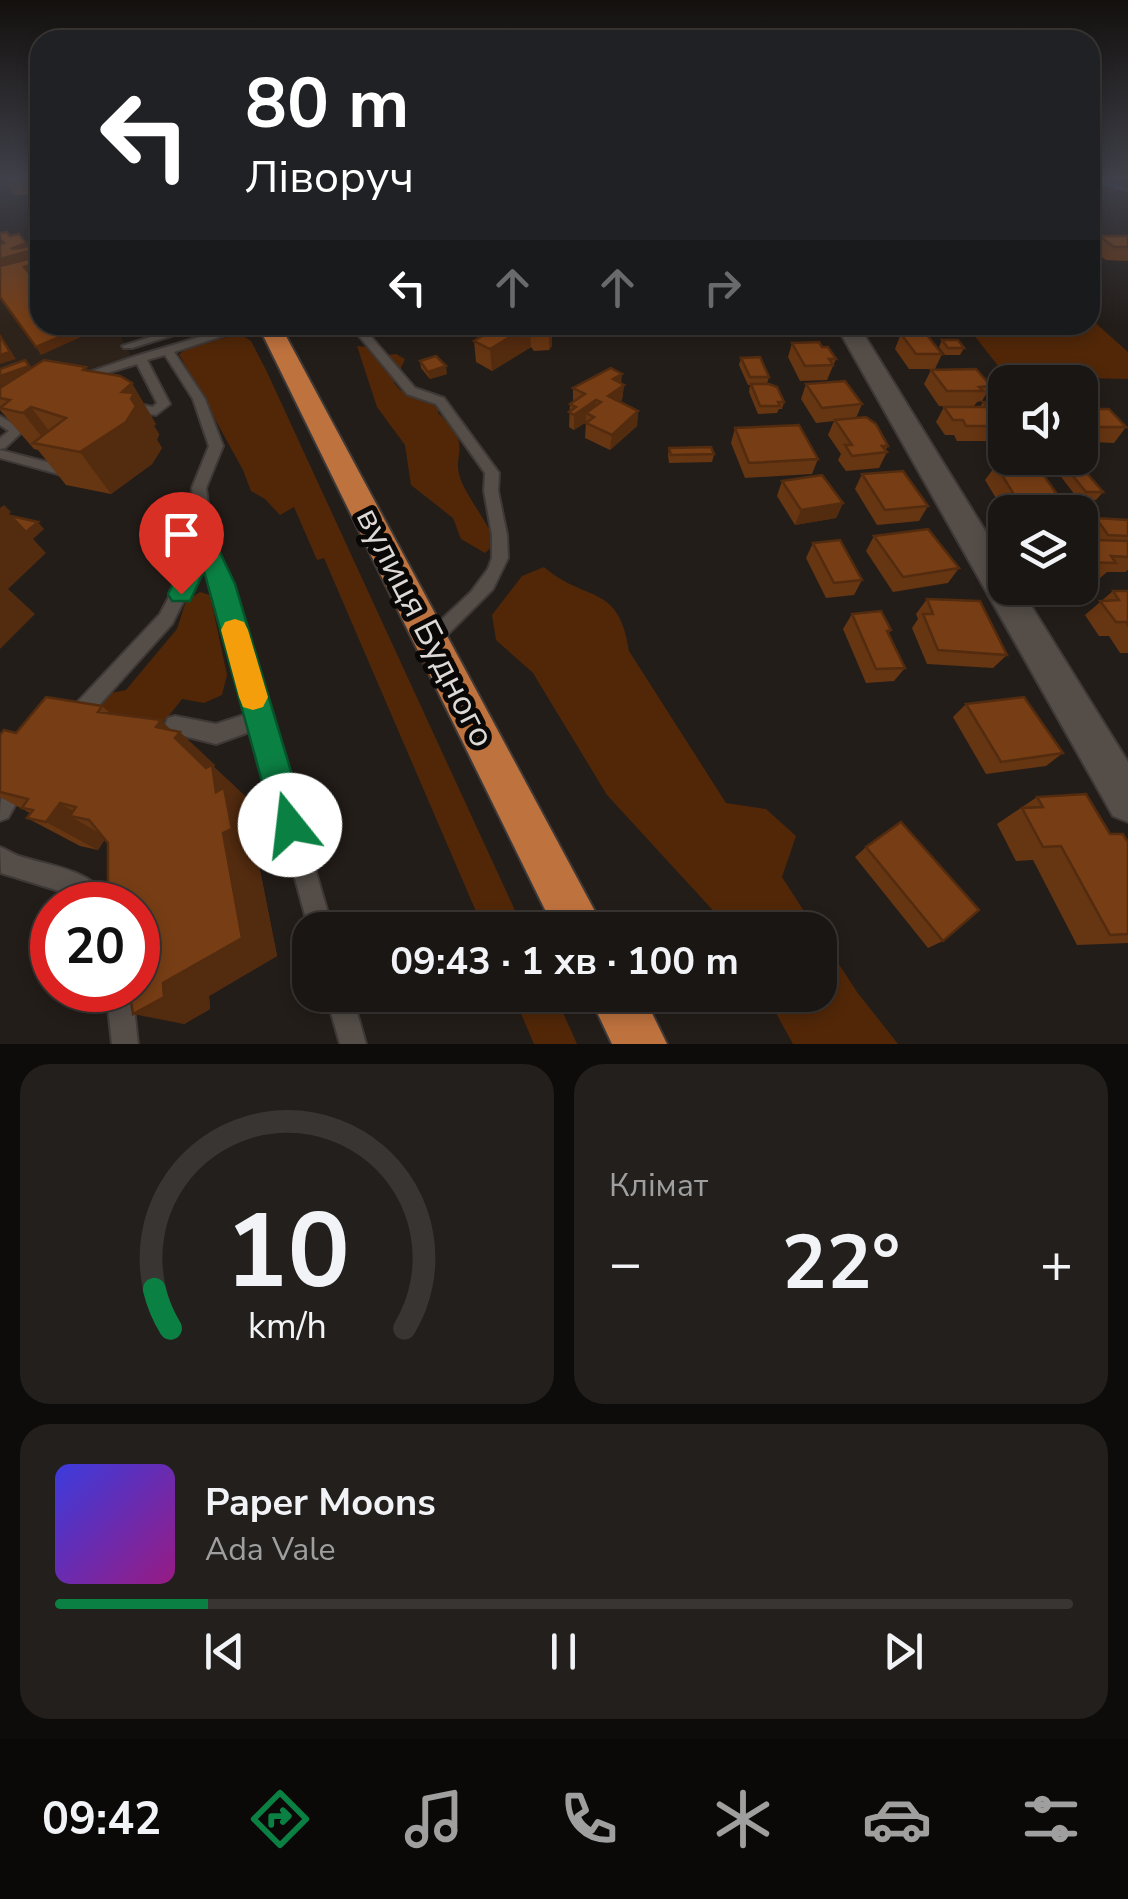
<!DOCTYPE html>
<html lang="uk">
<meta charset="utf-8">
<style>
:root{--surface:#1a1613;--page:#231f1c;--text:#f1f3f6;--muted:#9f9fa0;--line:#383533;--accent:#0b8043}
body{margin:0;font-family:"Nunito Sans",sans-serif;background:var(--page);color:var(--text);height:100vh;display:flex;flex-direction:column;font-size:38px;white-space:nowrap}
*{box-sizing:border-box;margin:0}
p{font-size:32px;color:var(--muted)}
.icon{flex:none;width:55px;height:55px;fill:none;stroke:currentColor;stroke-width:2;stroke-linecap:round;stroke-linejoin:round}
.map{position:relative;height:1044px;overflow:hidden}
.details{display:flex;flex-direction:column;gap:20px;padding:20px;background:#0e0c0a;flex:1}
.details>*{flex:none}
.guide{position:absolute;left:30px;top:30px;width:1070px;height:305px;border-radius:30px;box-shadow:0 5px 15px #0003,0 0 0 2px var(--line);background:#202124;color:#fff;overflow:hidden}
.tools{position:absolute;left:988px;top:365px;display:grid;gap:20px}
.tools a{display:grid;place-items:center;width:110px;height:110px;border-radius:20px;background:var(--surface);box-shadow:0 5px 15px #0003,0 0 0 2px var(--line);font-size:50px}
.speed{position:absolute;left:30px;top:882px;display:flex;gap:20px;font-size:50px;font-weight:700;text-align:center}
.speed>*{display:grid;place-content:center;width:130px;height:130px;border-radius:50%;background:var(--surface);box-shadow:0 5px 15px #0003,0 0 0 2px var(--line);line-height:1}
.speed .limit{border:15px solid #d22;background:#fff;color:#111}
.pin{position:absolute;display:grid;place-items:center;width:85px;height:85px;color:#fff;margin:-102px -42px;border-radius:50% 50% 50% 0;rotate:-45deg;box-shadow:0 0 10px #0007}
.pin .icon{rotate:45deg}
.me{position:absolute;width:110px;margin:-55px;rotate:344deg;stroke-linejoin:round;filter:drop-shadow(0 0 8px #0008)}
.turn{display:flex;align-items:center;gap:35px;height:210px;padding:0 50px;font-size:45px}
.turn .icon{width:130px;height:130px;stroke-width:2.5}
.turn b{display:block;font-size:70px;line-height:85px}
.lanes{display:flex;align-items:center;height:95px;padding:0 50px;background:#0003;justify-content:center;gap:50px;direction:ltr}
.lanes .off{opacity:.35}
.big{font-size:75px;font-weight:700;line-height:1.1}
.details .tile{flex:1;display:flex;flex-direction:column;justify-content:center;gap:15px;min-width:0;padding:0 35px;border-radius:30px;background:var(--page)}
.details .dial{align-items:center;gap:0}
.dial svg{height:260px;overflow:visible;fill:none;stroke:var(--line);stroke-width:7;stroke-linecap:round;text-anchor:middle}
.dial text{fill:var(--text);stroke:none}
.song{display:flex;align-items:center;gap:30px}
.cover{width:120px;height:120px;border-radius:15px;background:linear-gradient(135deg,hsl(240 70% 55%),hsl(310 70% 35%))}
.played{height:10px;border-radius:5px;background:linear-gradient(90deg,var(--accent) 15%,var(--line) 15%)}
.keys{display:flex;justify-content:space-around;direction:ltr}
.heat{display:flex;justify-content:space-between;align-items:center;font-size:55px;direction:ltr}
.details .tiles{flex:1;display:grid;gap:20px;grid-template-columns:1fr 1fr}
.tile:last-child{grid-column:span 2}
.trip{position:absolute;left:292px;top:912px;width:545px;height:100px;border-radius:30px;background:var(--surface);box-shadow:0 5px 15px #0003,0 0 0 2px var(--line);font-weight:700;line-height:100px;text-align:center}
.dock{display:flex;height:160px;justify-content:space-around;align-items:center;background:#0a0908;color:var(--muted)}
.dock .icon{width:70px;height:70px}
.dock .selected{color:var(--accent)}
.dock b{font-size:45px;color:var(--text)}
.map>svg:first-child{display:block}
</style>
<div class="map">
<svg width="1128" height="1044" viewBox="0 0 1128 1044">
<rect width="100%" height="100%" fill="#231d19"/>
<polygon fill="#2e231b" points="11,237 40,244 40,325 128,325 131,329 119,334 131,356 83,372 28,377 0,387 0,240"/>
<g fill="#512708">
<polygon points="1090,318 1128,352 1128,379 1006,376 966,325 1090,325"/>
<polygon points="240,334 251,341 267,372 524,930 484,930 324,558 317,560 294,507 280,515 265,499 251,491 243,470 179,354 192,346"/>
<path d="M357 346 369 347 375 356 396 354 405 359 394 383 400 390 438 405V413C478 451 447 451 463 485 473 505 487 522 496 543L485 553 461 539 453 518 411 485 405 445 377 407Z"/>
<path d="M544 567C585 603 619 582 629 651L726 803 766 809 796 836 782 877 816 930H731L607 795 533 673 496 640 492 615 522 576Z"/>
<polygon points="200,592 210,595 227,675 222,695 204,703 182,699 148,742 81,730 111,693 126,690 177,629 186,601"/>
<polygon points="820,935 857,992 898,1044 793,1044 766,995 820,995"/>
<polygon points="513,995 555,995 577,1044 534,1044"/>
</g>
<g fill="none" stroke-linecap="round" stroke-linejoin="round">
<polyline stroke="#294f82" stroke-width="4" points="1090,179 1128,190"/>
<defs>
<g id="service">
<polygon points="189,325 206,325 132,348 124,348 122,346"/>
<polygon points="240,325 256,325 174,352 205,399 223,446 206,488 213,544 231,584 333,930 310,930 310,933 309,930 255,730 216,744 168,732 165,725 168,718 175,716 216,724 250,713 215,584 204,560 172,624 84,722 77,725 70,722 67,716 70,710 160,614 197,544 192,488 209,446 193,399 165,355 147,360 170,404 156,415 124,409 122,406 128,402 153,407 157,403 137,364 78,382 72,378 136,356"/>
<polygon points="350,325 361,325 415,388 444,398 499,473 498,491 507,535 508,558 493,589 438,644 432,647 426,644 423,639 426,634 471,592 488,569 492,558 492,535 484,491 485,473 436,404 407,394"/>
<polygon points="0,416 24,430 5,448 0,449 0,438 9,431 0,425"/>
<polygon points="0,450 74,469 76,472 69,477 0,458"/>
<path d="M16 776 23 779 26 786 8 818 0 821C0 803 0 784 16 776Z"/>
<path d="M0 847C8 850 14 855 22 857 54 867 96 870 111 905H82L72 895 1 873Z"/>
<polygon points="106,990 132,990 138,1044 112,1044"/>
<polygon points="326,995 352,995 366,1044 340,1044"/>
</g>
<polygon id="minor" points="836,325 858,325 1005,563 1005,588 1020,588 1128,762 1128,822 1113,816"/>
<g id="trunk">
<polygon points="258,325 280,325 605,930 555,930"/>
<polygon points="589,995 643,995 667,1044 612,1044"/>
</g>
</defs>
<use href="#service" stroke="#3e3937" stroke-width="4"/>
<use href="#minor" stroke="#3e3937" stroke-width="4"/>
<use href="#trunk" stroke="#3e3937" stroke-width="4"/>
<use href="#service" fill="#544d48" fill-rule="evenodd"/>
<use href="#minor" fill="#544d48" fill-rule="evenodd"/>
<use href="#trunk" fill="#be723e" fill-rule="evenodd"/>
</g>
<g fill="#663512">
<polygon points="9,179 38,179 40,183 39,194 14,195 7,183"/>
<polygon points="1099,236 1128,236 1128,261 1106,260 1091,249"/>
<polygon points="500,325 566,325 552,334 552,346 549,350 534,351 531,347 492,371 476,362 474,341"/>
<polygon points="876,325 949,325 945,332 928,332 925,328 922,334 942,354 935,369 909,369 895,349 900,336 884,336"/>
<polygon points="942,340 964,348 960,355 945,355 939,347"/>
<polygon points="792,343 822,347 836,359 827,380 800,381 788,357"/>
<polygon points="741,358 769,377 767,384 784,402 782,409 779,409 777,413 758,414 749,392 750,385 748,385 739,365"/>
<polygon points="25,360 31,369 88,370 156,424 154,426 159,434 157,440 162,448 152,464 111,494 66,485 38,450 34,449 0,410 0,388 9,382"/>
<polygon points="420,361 447,374 430,379 421,368"/>
<polygon points="931,370 991,386 982,401 977,402 974,406 939,406 924,384"/>
<polygon points="621,383 624,385 622,400 619,402 638,411 637,426 610,450 585,438 586,422 574,430 569,427 570,404 573,402 573,388"/>
<polygon points="806,384 862,404 856,418 888,446 885,451 887,452 879,468 846,471 838,460 841,454 828,435 834,421 816,423 801,399"/>
<polygon points="1080,400 1086,406 1083,409 1126,427 1114,443 1093,442 1098,447 1086,463 1012,460 1010,458 1080,458"/>
<polygon points="983,402 1005,411 1004,441 957,441 954,435 945,435 936,422 944,407 980,407"/>
<polygon points="735,428 818,459 812,474 745,478 731,443"/>
<polygon points="669,448 714,454 712,462 669,463 668,455"/>
<polygon points="996,465 1061,500 1050,512 1005,513 985,480"/>
<polygon points="1064,465 1103,492 1096,500 1079,500 1058,473"/>
<polygon points="862,474 928,506 919,521 877,525 855,489"/>
<polygon points="782,481 843,503 836,518 795,525 777,496"/>
<polygon points="1096,518 1128,520 1128,570 1125,572 1107,572 1100,578 1080,577 1080,526 1089,526"/>
<polygon points="874,536 959,568 948,583 893,592 866,551"/>
<polygon points="813,543 862,580 854,595 826,598 806,558"/>
<polygon points="1113,591 1128,591 1128,653 1120,653 1109,636 1099,636 1085,615"/>
<polygon points="927,599 1007,655 993,668 927,664 912,628 918,619 916,614"/>
<polygon points="852,614 891,630 889,633 905,668 894,681 866,683 843,629"/>
<polygon points="966,704 1063,753 1046,766 986,774 953,717"/>
<polygon points="102,706 110,713 171,730 215,765 214,767 246,797 248,809 257,818 265,856 258,860 277,956 209,996 210,1009 184,1024 129,990 108,899 108,843 105,839 98,850 80,846 27,818 30,813 0,797 0,735 16,733"/>
<polygon points="1037,797 1110,834 1128,842 1128,943 1077,945 1033,860 1016,861 997,824"/>
<polygon points="866,847 943,941 928,948 855,857"/>
</g>
<g fill="#532b0f">
<polygon points="31,179 38,179 40,183 39,194"/>
<polygon points="26,243 30,249 36,249 40,256 0,267 0,259 11,249"/>
<polygon points="40,262 40,270 28,273 24,267"/>
<polygon points="113,325 127,325 129,328 107,336 102,329"/>
<polygon points="530,325 531,347 492,371 490,349"/>
<polygon points="541,325 566,325 552,334 552,346 549,350 549,328"/>
<polygon points="76,330 81,337 41,355 36,347"/>
<polygon points="0,335 16,359 0,364"/>
<polygon points="29,366 34,374 0,386 0,376"/>
<polygon points="446,366 447,374 430,379 428,372"/>
<polygon points="622,374 621,387 624,385 622,400 607,411 608,396 613,379"/>
<polygon points="132,383 156,424 154,426 159,434 157,440 162,448 152,464 111,494 80,452 122,392"/>
<polygon points="596,400 596,415 586,413 586,422 574,430 574,415"/>
<polygon points="31,407 62,448 49,446 23,413"/>
<polygon points="638,411 637,426 610,450 612,435"/>
<polygon points="843,503 836,518 795,525 801,510"/>
<polygon points="4,505 11,512 9,514 26,532 38,522 44,529 33,539 46,553 8,589 35,614 0,649 0,508"/>
<polygon points="172,534 177,541 175,559 161,562 156,554"/>
<polygon points="161,720 177,736 180,732 215,765 214,767 246,797 248,809 257,818 265,856 258,860 277,956 209,996 210,1009 184,1024 133,1014 163,983 216,792 156,727"/>
<polygon points="60,803 88,820 70,816 106,837 98,850 46,822"/>
</g>
<g fill="#773e15" stroke="#532b0f" stroke-width="2.5">
<polygon points="9,179 34,179 33,182 7,183"/>
<polygon points="7,232 10,236 19,234 26,243 11,249 40,245 40,254 36,249 0,259 0,244 4,243 0,239 0,233"/>
<polygon points="1099,236 1128,236 1128,247 1114,247"/>
<polygon points="40,256 40,262 24,267 40,286 40,325 72,325 76,330 36,347 0,297 0,266"/>
<polygon points="500,325 551,325 549,328 533,329 530,325 490,349 474,341"/>
<polygon points="901,334 926,334 942,354 916,354"/>
<polygon points="0,336 10,352 0,355"/>
<polygon points="942,340 958,340 964,348 948,348"/>
<polygon points="819,342 822,347 828,347 836,359 829,359 833,365 805,366 792,343"/>
<polygon points="436,356 446,366 428,372 420,361"/>
<polygon points="760,357 769,377 750,377 741,358"/>
<polygon points="25,360 29,366 0,376 0,369"/>
<polygon points="44,360 86,367 83,370 120,376 132,383 122,392 134,393 131,399 136,406 126,422 80,452 33,443 66,418 31,407 23,413 0,408 10,400 0,398 0,388"/>
<polygon points="611,368 622,374 613,379 624,385 608,396 638,411 612,435 586,423 594,417 586,413 601,402 596,400 574,415 569,412 576,407 570,404 585,394 573,388"/>
<polygon points="976,369 991,386 979,387 983,391 947,391 931,370"/>
<polygon points="1039,377 1059,378 1063,382 1044,382"/>
<polygon points="845,381 862,404 822,408 806,384"/>
<polygon points="751,384 769,384 777,387 784,402 778,402 780,406 760,406"/>
<polygon points="983,402 999,402 1005,411 1005,426 966,426 963,420 953,420 944,407 988,407"/>
<polygon points="1080,409 1109,409 1126,427 1091,427 1080,414"/>
<polygon points="866,417 876,424 888,446 882,446 887,452 852,456 845,445 852,445 835,420"/>
<polygon points="799,425 818,459 749,463 735,428"/>
<polygon points="1080,429 1081,429 1098,447 1080,447"/>
<polygon points="711,447 714,454 671,455 669,448"/>
<polygon points="996,465 1038,467 1061,500 1016,498"/>
<polygon points="1064,465 1080,465 1103,492 1086,492"/>
<polygon points="903,471 928,506 885,510 862,474"/>
<polygon points="822,475 843,503 801,510 782,481"/>
<polygon points="11,516 38,522 26,532"/>
<polygon points="1096,518 1128,520 1128,536 1108,535"/>
<polygon points="1080,526 1088,526 1098,540 1128,541 1128,557 1111,556 1116,563 1081,562"/>
<polygon points="928,529 959,568 903,577 874,536"/>
<polygon points="172,534 170,551 156,554 158,537"/>
<polygon points="840,540 862,580 834,583 813,543"/>
<polygon points="1113,591 1128,591 1128,625 1126,622 1116,622 1100,601 1119,600"/>
<polygon points="927,599 980,601 1007,655 938,650 923,614 933,614"/>
<polygon points="881,611 891,630 887,631 905,668 876,669 852,614"/>
<polygon points="46,697 102,706 98,712 161,720 156,727 180,732 175,738 206,768 212,765 216,792 224,788 232,829 223,833 242,938 163,983 164,997 133,1014 129,990 138,990 138,905 97,905 108,899 108,843 89,820 70,816 76,807 60,803 46,822 27,818 33,810 22,808 28,799 0,792 0,735 4,730 16,733"/>
<polygon points="1024,697 1063,753 1001,762 966,704"/>
<polygon points="1086,794 1110,834 1123,834 1128,842 1128,934 1110,935 1061,846 1043,847 1022,808 1043,807 1037,797"/>
<polygon points="901,822 979,910 943,941 866,847"/>
</g>
<linearGradient id="sky" x2="0" y2="1"><stop stop-color="#13100e"/><stop offset="0.55" stop-color="#3f4049"/><stop offset="1" stop-color="#3f4049" stop-opacity="0"/></linearGradient>
<rect width="1128" height="325" fill="url(#sky)"/>
<polygon fill="#0b8043" stroke="#07532c" stroke-width="2.5" points="204,535 213,538 235,584 307,825 302,836 290,841 279,836 274,825 204,571 190,601 172,601 168,594 196,538"/>
<polygon fill="#f59e0b" points="235,619 244,622 248,630 268,697 263,707 253,710 243,707 239,697 221,630 225,622"/>
<g text-anchor="middle" stroke-width="10" stroke-linejoin="round" paint-order="stroke">
<g font-size="35" fill="#dcd8d5" stroke="#0a0806">
<text transform="translate(426 627) rotate(63)" y="12">вулиця Будного</text>
</g>
</g>
</svg>
<div class="tools">
<a><svg class="icon" aria-label="sound" viewBox="0 0 24 24"><path d="M4 9h4l5-4v14l-5-4H4zM17 9q2 3 0 6"/></svg></a>
<a><svg class="icon" aria-label="layers" viewBox="0 0 24 24"><path d="M12 4l9 5-9 5-9-5zM3 14l9 5 9-5"/></svg></a>
</div>
<div class="speed"><div class="limit">20</div></div>
<div class="pin" style="left:181px;top:594px;background:#d93025"><svg class="icon" aria-label="arrive" viewBox="0 0 24 24"><path d="M6 21V4h12l-3 4 3 4H6"/></svg></div>
<svg class="me" style="left:290px;top:825px" viewBox="-20 -20 40 40"><circle r="19" fill="#fff"/><path d="M0-13L10 11 0 6-10 11z" fill="#0b8043"/></svg>
<div class="trip">09:43 · 1 хв · 100 m</div>
<div class="guide">
<div class="turn"><svg class="icon" aria-label="left" viewBox="0 0 24 24"><path d="M17 20v-9H6M10 6l-5 5 5 5"/></svg><div><b>80 m</b>Ліворуч</div></div>
<div class="lanes"><svg class="icon" aria-label="left" viewBox="0 0 24 24"><path d="M17 20v-9H6M10 6l-5 5 5 5"/></svg><svg class="icon off" aria-label="ahead" viewBox="0 0 24 24"><path d="M12 20V5M6 11l6-6 6 6"/></svg><svg class="icon off" aria-label="ahead" viewBox="0 0 24 24"><path d="M12 20V5M6 11l6-6 6 6"/></svg><svg class="icon off" aria-label="right" viewBox="0 0 24 24"><path d="M7 20v-9h11M14 6l5 5-5 5"/></svg></div>
</div>
</div>
<section class="details">
<div class="tiles">
<div class="tile dial"><svg viewBox="0 0 100 80">
<path d="M14 69A42 42 0 1 1 86 69"/>
<path d="M14 69A42 42 0 0 1 9 57" stroke="#0b8043"/>
<text x="50" y="56" font-size="32" font-weight="700">10</text>
<text x="50" y="72" font-size="11">km/h</text>
</svg></div>
<div class="tile"><p>Клімат</p>
<div class="heat"><a>−</a><b class="big">22°</b><a>+</a></div>
</div>
<div class="tile">
<div class="song"><i class="cover"></i><div><b>Paper Moons</b><p>Ada Vale</p></div></div>
<div class="played"></div>
<div class="keys"><svg class="icon" aria-label="previous" viewBox="0 0 24 24"><path d="M18 5L8 12l10 7zM5 5v14"/></svg><svg class="icon" aria-label="pause" viewBox="0 0 24 24"><path d="M8 5v14M16 5v14"/></svg><svg class="icon" aria-label="next" viewBox="0 0 24 24"><path d="M6 5l10 7-10 7zM19 5v14"/></svg></div>
</div>
</div>
</section>
<nav class="dock">
<b>09:42</b>
<svg class="icon selected" aria-label="directions" viewBox="0 0 24 24"><path d="M12 3l9 9-9 9-9-9zM9 14v-3h6M13 9l2 2-2 2"/></svg>
<svg class="icon" aria-label="music" viewBox="0 0 24 24"><path d="M9 18V5l10-2v13"/><circle cx="6" cy="18" r="3"/><circle cx="16" cy="16" r="3"/></svg>
<svg class="icon" aria-label="phone" viewBox="0 0 24 24"><path d="M5 4h4l2 5-3 2q2 4 5 5l2-3 5 2v4C11 20 4 13 5 4z"/></svg>
<svg class="icon" aria-label="climate" viewBox="0 0 24 24"><path d="M12 3v18M4 7l16 10M4 17L20 7"/></svg>
<svg class="icon" aria-label="car" viewBox="0 0 24 24"><path d="M5 17H2v-5l4-1 3-4h7l3 4 3 1v5h-3M9 17h6M6 11h13"/><circle cx="7" cy="17" r="2"/><circle cx="17" cy="17" r="2"/></svg>
<svg class="icon" aria-label="filters" viewBox="0 0 24 24"><path d="M4 7h16M4 17h16"/><circle cx="9" cy="7" r="2"/><circle cx="15" cy="17" r="2"/></svg>
</nav>
